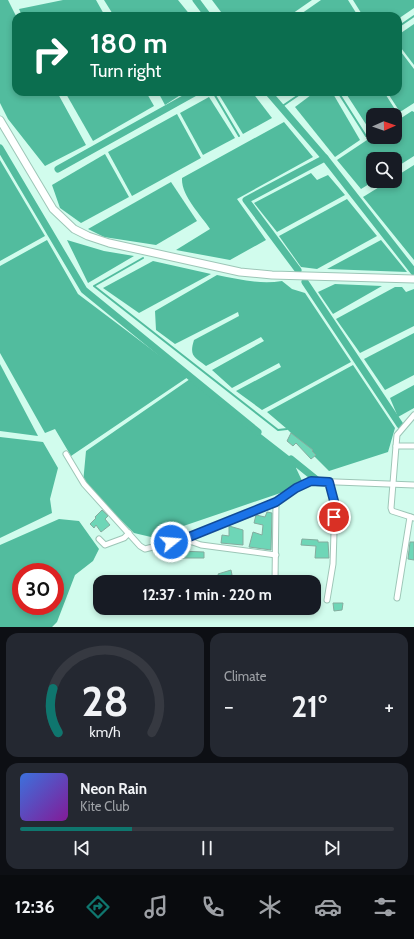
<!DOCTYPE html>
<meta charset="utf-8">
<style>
:root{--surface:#171b24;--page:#242831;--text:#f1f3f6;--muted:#9ea1a6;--line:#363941;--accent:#0f766e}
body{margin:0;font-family:Cabin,sans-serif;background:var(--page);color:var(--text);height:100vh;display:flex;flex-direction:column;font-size:15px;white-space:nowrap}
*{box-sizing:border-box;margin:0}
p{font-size:13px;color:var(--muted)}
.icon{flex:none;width:22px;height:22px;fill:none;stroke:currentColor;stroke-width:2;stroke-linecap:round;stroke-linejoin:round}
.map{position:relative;height:627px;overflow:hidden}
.side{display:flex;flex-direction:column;gap:6px;padding:6px;background:#0d0f14;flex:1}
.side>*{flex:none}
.banner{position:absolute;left:12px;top:12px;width:390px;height:84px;border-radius:12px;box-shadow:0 2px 6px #0003;background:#0b6e4f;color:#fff;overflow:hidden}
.needle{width:26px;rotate:88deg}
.controls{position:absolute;left:366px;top:108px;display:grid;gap:8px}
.controls a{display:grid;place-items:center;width:36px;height:36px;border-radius:8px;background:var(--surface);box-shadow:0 2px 6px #0003;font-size:20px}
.speed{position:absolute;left:12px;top:563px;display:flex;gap:8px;font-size:20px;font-weight:700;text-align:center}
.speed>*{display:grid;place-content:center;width:52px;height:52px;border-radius:50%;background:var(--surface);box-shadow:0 2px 6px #0003;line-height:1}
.speed .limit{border:6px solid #d22;background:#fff;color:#111}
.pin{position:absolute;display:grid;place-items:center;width:34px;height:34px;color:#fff;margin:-17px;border:2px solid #fff;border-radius:50%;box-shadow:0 1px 4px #0007}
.me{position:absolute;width:44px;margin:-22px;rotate:73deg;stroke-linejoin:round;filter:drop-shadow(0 0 3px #0008)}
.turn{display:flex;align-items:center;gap:14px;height:84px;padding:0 12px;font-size:18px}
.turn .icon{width:52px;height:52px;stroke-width:2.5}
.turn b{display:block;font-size:28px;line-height:34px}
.big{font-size:30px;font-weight:700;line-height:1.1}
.side .widget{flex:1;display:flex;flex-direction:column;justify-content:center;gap:6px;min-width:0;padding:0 14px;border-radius:12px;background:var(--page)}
.side .dial{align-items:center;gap:0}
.dial svg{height:104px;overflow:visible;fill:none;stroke:var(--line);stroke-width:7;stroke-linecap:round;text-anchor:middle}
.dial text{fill:var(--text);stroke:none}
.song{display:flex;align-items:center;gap:12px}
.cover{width:48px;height:48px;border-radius:6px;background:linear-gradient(135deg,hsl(220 70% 55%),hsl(290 70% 35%))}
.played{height:4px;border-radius:2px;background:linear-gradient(90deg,var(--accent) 30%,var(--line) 30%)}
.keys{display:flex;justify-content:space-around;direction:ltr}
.heat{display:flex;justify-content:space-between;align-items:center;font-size:22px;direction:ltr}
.side .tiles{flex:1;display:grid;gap:6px;grid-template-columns:1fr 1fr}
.widget:last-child{grid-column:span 2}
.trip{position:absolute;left:93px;top:575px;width:228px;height:40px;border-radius:12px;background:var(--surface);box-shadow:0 2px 6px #0003;font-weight:700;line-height:40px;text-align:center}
.dock{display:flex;height:64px;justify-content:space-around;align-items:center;background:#090b0e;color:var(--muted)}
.dock .icon{width:28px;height:28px}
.dock .on{color:var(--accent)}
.dock b{font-size:18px;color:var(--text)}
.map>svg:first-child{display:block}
</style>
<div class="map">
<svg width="414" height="627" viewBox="0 0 414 627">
<rect width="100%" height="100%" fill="#d1fced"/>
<g fill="#52bc9e" fill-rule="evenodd">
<polygon points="0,0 8,0 16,16 16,92 57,92 86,145 45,166 8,119 0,103"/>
<polygon points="63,0 96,0 105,16 22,16 19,9"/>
<polygon points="104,0 178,0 191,16 114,16"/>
<polygon points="212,0 312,0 289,16 224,16"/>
<polygon points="321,0 348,0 358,16 298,16"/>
<polygon points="353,0 414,0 414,8 398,19 398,16 363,16"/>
<polygon points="414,24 414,65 398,44 398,35"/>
<polygon points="398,48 414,69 414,103 400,112 387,92 398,92"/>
<polygon points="65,92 146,92 154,106 93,141"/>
<polygon points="158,92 185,92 165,105"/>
<polygon points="220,92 252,92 272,118 243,134 218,93"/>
<polygon points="315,92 332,92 360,140 335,157 295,107"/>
<polygon points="345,92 384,92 398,114 395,116 395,115 373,115 373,131 371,132"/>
<polygon points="209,97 235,138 203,155 180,113"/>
<polygon points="412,111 414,112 414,156 395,168 395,159 373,159 374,181 361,189 337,160 373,136 395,137 395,122"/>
<polygon points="177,114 201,158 132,196 108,152"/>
<path d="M284 122 313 157 237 199 266 240 230 260 176 250 210 229C201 215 181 196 182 178Z"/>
<polygon points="105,154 129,197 81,223 60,208 52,185"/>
<polygon points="0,160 45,236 0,261"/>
<polygon points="414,165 414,260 363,197 389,181 395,181 395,177"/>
<polygon points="311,173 317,180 328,175 345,195 277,232 254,203"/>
<polygon points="171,182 197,221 156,245 104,237 88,229"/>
<polygon points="347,199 377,236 317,269 301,267 279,236"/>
<polygon points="47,240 78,294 188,377 71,456 55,429 45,433 0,353 0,266"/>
<polygon points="67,240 104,251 134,256 88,283"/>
<polygon points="381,240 407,272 327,269"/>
<polygon points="153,261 211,274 139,313 103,288"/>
<path d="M217 275C238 279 260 285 282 281L292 289 305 293 351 362 262 410 236 391 281 367 279 363 232 388 212 370 264 341 261 337 206 366C194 357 189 356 194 340L239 316 238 312 175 344 156 330 155 311Z"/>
<polygon points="335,284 382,286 333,314 318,292"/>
<polygon points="395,287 402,287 406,292 414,289 414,326 360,353 336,319"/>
<polygon points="414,333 414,375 385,390 364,359"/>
<polygon points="0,364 38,436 0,431"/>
<polygon points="353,365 395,428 388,452 329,471 287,429 267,412"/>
<polygon points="190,379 298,463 296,468 304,485 151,537 134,533 83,483 86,451"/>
<polygon points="414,385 414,408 398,417 390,398"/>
<polygon points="0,437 43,442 58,468 50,499 52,513 0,538"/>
<path d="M59 519 79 521 99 549 93 561 75 575 57 622 52 627H0V545ZM21 572H55V606H21Z"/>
</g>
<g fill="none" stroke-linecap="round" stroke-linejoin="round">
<g stroke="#52bc9e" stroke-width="2">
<polyline points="398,27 414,16"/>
<polyline points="213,92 239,136"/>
<polyline points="338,92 366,136"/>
<polyline points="281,107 303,92"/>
<polyline points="143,258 94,286 278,430 287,429"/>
</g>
<g stroke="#52bc9e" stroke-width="7">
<polyline points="196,0 208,16"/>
<polyline points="268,92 325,158 414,272"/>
<polyline points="0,148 84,290 258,432"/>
<polyline points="58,169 196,92"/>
<polyline points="298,270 246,200 325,158"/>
<polyline points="305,282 400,425"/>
<polyline points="291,459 317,480"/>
</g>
</g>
<g fill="#6ed6b7" stroke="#84ac9e">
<polygon points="291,433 313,450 312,451 316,455 311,459 296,443 293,446 287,441"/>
<polygon points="102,510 108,516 105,519 110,525 101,532 96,525 94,528 90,524 96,518 95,517"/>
<polygon points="267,512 272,513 271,550 249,547 253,532 262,535 263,525 254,523 256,515 265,517"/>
<polygon points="229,526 243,530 243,545 221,543 222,535 229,536"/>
<polygon points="176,529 177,536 156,539 155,533"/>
<polygon points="302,539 318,540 318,542 328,542 329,558 315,558 316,546 301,545"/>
<polygon points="410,542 414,542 414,560 408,559"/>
<polygon points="181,551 204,552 204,558 181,558"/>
<polygon points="231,570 232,575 220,580 218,574"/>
<polygon points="333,603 343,603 342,610 334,611"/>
</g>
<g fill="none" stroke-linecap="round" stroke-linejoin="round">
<defs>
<g id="street">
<polyline points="396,446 397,435 414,415"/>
<polyline points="414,446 396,446 391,508 392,511 414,518"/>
<polyline points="66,454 84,484 140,546 145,549 184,539 247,515 276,502 296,488 311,481 414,485"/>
<polyline points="99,539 105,545 124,538 129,533"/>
<polyline points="184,539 201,545 276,555"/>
<polyline points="275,582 276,502"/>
<polyline points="397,598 410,517"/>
<polyline points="327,600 333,564 335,501 329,482"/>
</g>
<polyline id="secondary" points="0,120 53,209 74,229 88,236 109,243 240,272 272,275 414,279"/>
</defs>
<use href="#street" stroke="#9dc6b7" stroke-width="7"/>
<use href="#secondary" stroke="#9dc6b7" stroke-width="9"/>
<use href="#street" stroke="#fff" stroke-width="5"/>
<use href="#secondary" stroke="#fff" stroke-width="7"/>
</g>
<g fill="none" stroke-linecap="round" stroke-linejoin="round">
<defs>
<polyline id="route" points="171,542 184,539 276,502 296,488 311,481 329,482 334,501 334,517"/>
</defs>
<use href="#route" stroke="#114b97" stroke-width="10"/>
<use href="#route" stroke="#1a73e8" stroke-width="7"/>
</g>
</svg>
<div class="controls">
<a><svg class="needle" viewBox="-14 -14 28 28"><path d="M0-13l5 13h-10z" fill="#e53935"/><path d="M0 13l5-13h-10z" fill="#9ea1a6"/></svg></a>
<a><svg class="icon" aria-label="search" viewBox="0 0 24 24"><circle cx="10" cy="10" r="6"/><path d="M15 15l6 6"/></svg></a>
</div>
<div class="speed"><div class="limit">30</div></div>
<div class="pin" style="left:334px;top:517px;background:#d93025"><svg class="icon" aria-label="arrive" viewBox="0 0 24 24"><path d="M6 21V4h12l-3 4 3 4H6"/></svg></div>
<svg class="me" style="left:171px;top:542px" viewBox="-20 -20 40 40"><circle r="17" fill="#1a73e8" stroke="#fff" stroke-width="3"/><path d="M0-11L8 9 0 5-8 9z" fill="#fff"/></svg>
<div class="trip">12:37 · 1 min · 220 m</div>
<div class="banner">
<div class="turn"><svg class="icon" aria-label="right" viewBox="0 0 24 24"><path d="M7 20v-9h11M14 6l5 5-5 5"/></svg><div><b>180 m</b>Turn right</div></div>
</div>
</div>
<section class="side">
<div class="tiles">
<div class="widget dial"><svg viewBox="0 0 100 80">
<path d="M14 69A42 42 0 1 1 86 69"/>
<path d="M14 69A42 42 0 0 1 10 35" stroke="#0f766e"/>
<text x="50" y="56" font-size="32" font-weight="700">28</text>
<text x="50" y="72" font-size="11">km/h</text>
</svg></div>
<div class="widget"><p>Climate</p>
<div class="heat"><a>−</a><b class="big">21°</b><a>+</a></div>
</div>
<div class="widget">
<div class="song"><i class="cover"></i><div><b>Neon Rain</b><p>Kite Club</p></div></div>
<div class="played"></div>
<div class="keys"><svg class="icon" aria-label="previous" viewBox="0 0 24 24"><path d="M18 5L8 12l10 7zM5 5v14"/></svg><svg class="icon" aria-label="pause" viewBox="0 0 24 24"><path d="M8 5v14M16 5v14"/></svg><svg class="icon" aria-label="next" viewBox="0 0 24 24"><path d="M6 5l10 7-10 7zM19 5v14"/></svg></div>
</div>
</div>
</section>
<nav class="dock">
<b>12:36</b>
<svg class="icon on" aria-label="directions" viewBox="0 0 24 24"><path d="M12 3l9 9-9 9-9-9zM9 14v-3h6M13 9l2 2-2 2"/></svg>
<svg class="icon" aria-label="music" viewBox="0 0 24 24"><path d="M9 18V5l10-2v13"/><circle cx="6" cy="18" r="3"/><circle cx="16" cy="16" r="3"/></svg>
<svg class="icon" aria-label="phone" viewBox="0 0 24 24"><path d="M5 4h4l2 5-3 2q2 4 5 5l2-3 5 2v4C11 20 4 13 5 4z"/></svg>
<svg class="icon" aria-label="climate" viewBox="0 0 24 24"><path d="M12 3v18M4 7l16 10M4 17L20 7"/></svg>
<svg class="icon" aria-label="car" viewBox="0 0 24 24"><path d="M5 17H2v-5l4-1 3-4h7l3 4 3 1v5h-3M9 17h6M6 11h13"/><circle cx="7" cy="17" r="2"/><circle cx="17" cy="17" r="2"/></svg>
<svg class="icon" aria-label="filters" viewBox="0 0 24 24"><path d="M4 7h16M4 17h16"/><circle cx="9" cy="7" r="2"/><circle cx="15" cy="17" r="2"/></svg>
</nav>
